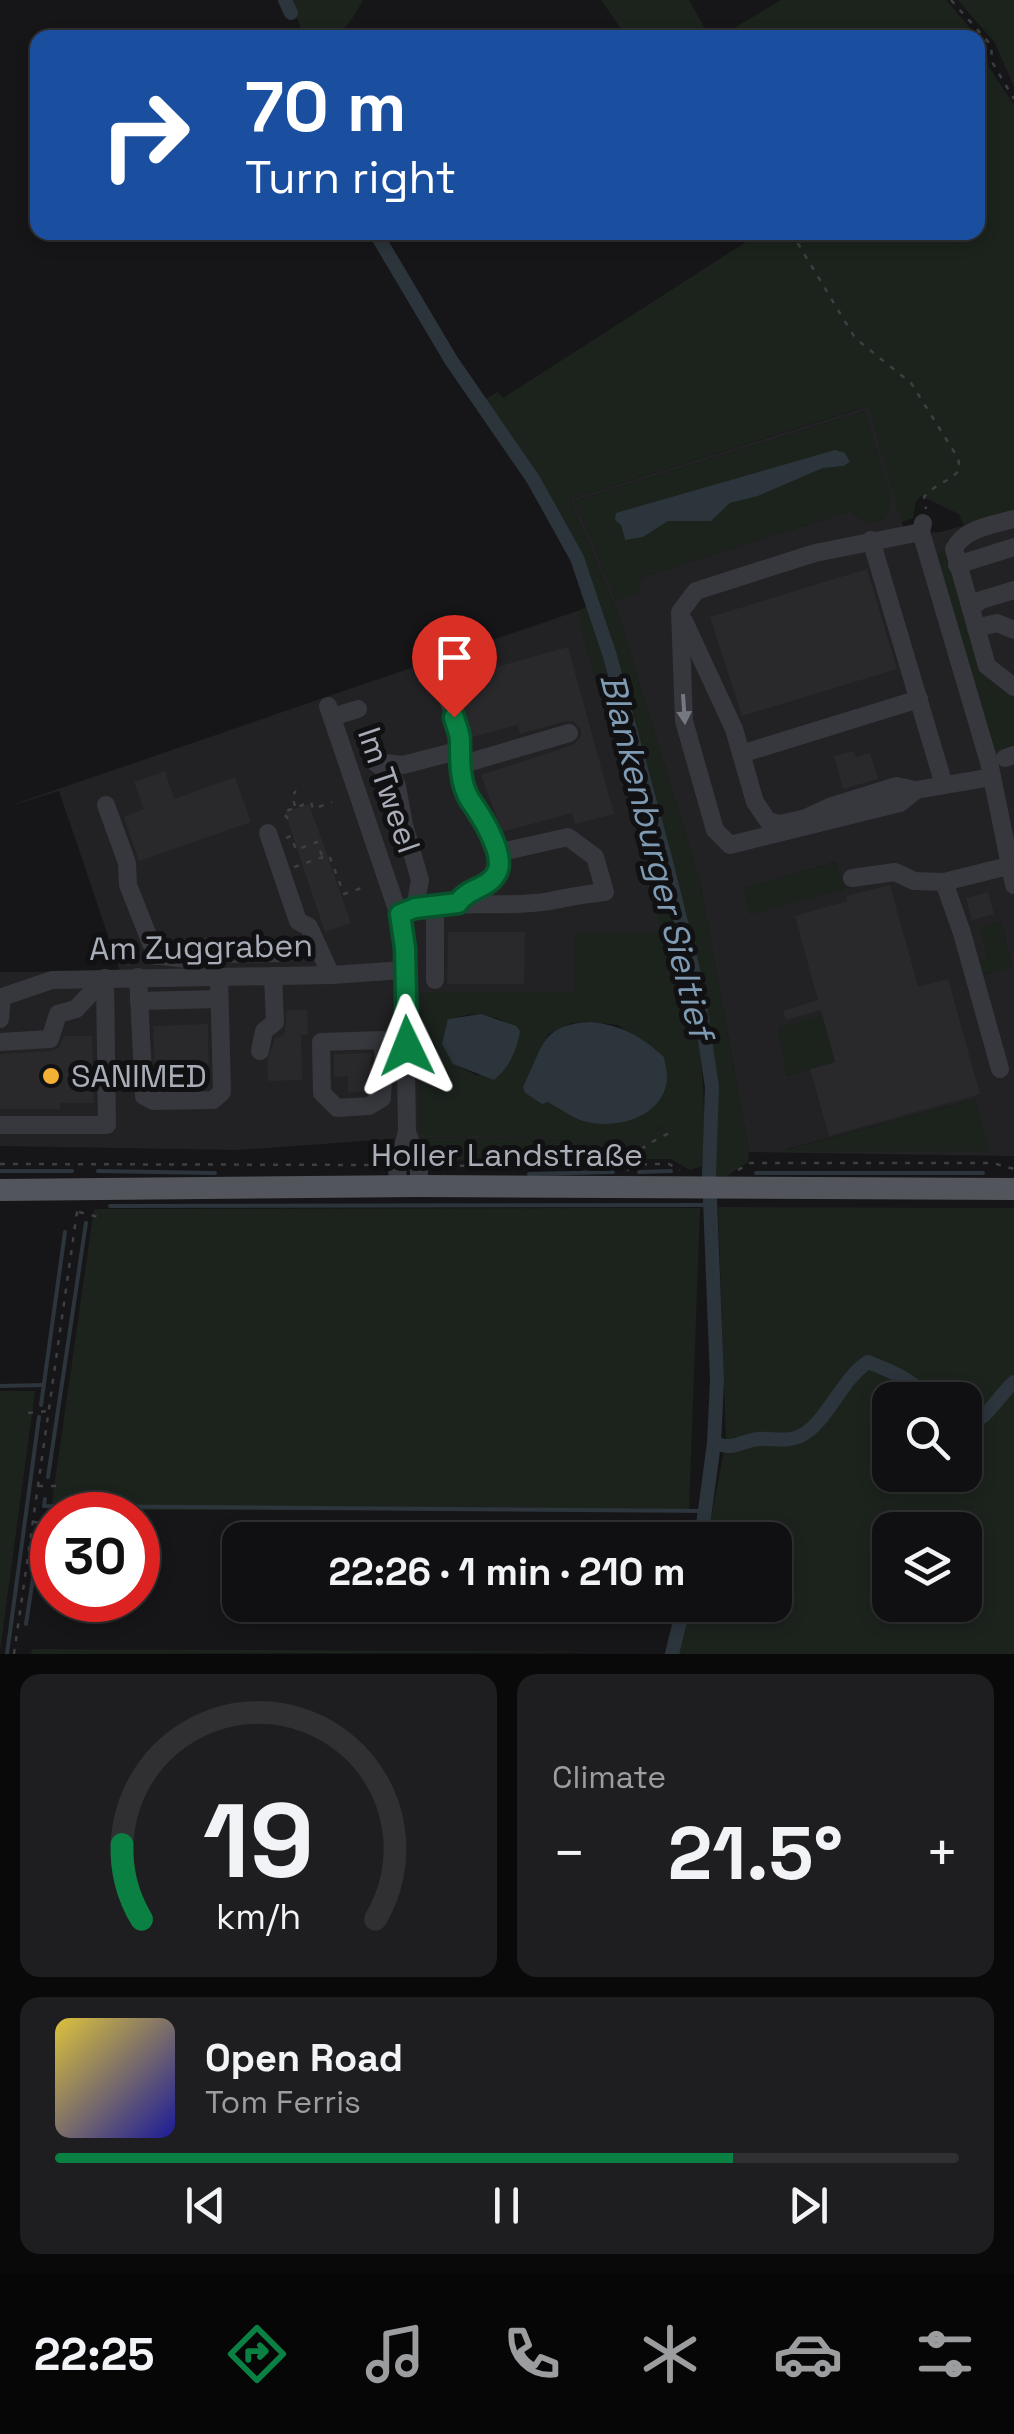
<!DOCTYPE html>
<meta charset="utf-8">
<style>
:root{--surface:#101012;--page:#1e1e20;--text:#f1f3f6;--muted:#9c9d9f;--line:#303032;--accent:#0b8043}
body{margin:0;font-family:"Space Grotesk",sans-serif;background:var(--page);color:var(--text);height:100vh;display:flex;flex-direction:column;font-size:38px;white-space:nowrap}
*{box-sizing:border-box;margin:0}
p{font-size:32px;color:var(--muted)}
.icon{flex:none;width:55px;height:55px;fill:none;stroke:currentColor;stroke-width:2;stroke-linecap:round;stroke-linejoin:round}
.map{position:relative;height:1654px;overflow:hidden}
.details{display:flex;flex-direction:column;gap:20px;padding:20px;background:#09090a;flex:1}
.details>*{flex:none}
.banner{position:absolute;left:30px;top:30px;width:955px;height:210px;border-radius:20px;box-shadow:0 5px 15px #0003,0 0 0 2px var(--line);background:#1a4fa0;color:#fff;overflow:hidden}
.controls{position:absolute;left:872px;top:1382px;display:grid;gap:20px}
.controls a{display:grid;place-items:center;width:110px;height:110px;border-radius:20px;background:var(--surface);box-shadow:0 5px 15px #0003,0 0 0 2px var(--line);font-size:50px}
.speed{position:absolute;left:30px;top:1492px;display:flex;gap:20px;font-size:50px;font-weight:700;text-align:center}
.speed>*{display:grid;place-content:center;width:130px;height:130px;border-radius:50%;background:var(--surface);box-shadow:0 5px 15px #0003,0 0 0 2px var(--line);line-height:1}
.speed .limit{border:15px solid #d22;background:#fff;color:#111}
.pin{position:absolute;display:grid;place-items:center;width:85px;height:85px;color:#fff;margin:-102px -42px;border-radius:50% 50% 50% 0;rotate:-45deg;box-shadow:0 0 10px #0007}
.pin .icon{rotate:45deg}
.me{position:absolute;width:110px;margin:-55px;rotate:358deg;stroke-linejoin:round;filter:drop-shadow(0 0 8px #0008)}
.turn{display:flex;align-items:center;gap:35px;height:210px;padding:0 50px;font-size:45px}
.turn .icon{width:130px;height:130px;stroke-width:2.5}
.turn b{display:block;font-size:70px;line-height:85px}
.big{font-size:75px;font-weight:700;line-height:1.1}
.details .tile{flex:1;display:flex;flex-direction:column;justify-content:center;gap:15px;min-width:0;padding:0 35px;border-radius:20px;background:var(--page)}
.details .dial{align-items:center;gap:0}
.dial svg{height:260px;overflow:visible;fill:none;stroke:var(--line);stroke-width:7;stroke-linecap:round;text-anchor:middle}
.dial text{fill:var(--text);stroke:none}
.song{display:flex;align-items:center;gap:30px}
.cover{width:120px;height:120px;border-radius:15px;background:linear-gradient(135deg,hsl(50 70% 55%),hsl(240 70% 35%))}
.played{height:10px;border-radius:5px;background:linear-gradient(90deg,var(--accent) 75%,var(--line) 75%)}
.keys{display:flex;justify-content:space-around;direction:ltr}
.heat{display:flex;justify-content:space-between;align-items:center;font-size:55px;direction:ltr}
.details .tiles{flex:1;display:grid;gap:20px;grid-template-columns:1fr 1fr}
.tile:last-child{grid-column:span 2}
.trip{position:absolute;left:222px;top:1522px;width:570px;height:100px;border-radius:20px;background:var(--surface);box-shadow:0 5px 15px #0003,0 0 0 2px var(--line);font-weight:700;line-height:100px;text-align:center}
.tabs{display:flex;height:160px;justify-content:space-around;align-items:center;background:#060607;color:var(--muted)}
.tabs .icon{width:70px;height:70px}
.tabs .current{color:var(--accent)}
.tabs b{font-size:45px;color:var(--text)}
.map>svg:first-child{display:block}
</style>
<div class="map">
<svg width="1014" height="1654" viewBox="0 0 1014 1654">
<rect width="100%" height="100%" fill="#161618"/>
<g fill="#222225" fill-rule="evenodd">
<path d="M869 406 905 533 941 532 1014 511V523L977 536 1014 526V695L995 685 985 674 948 549 941 551 937 559 990 743 1000 752 1014 748V1156L749 1152 700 882 619 617 570 499ZM865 411 891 500 885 518 867 523 851 511 642 577 637 594 616 600 575 501ZM836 862 844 889 750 914 744 888ZM1001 922 1012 966 983 975 977 961 988 957 980 928ZM822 1016 835 1062 787 1076 779 1029ZM975 1099 989 1151 786 1150 787 1149Z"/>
<path d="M580 610V623L643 850 678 995 691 1059 692 1105 642 1141 419 1137 239 1150 0 1146V972L120 971 59 791 0 809ZM661 933 689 1060 419 1135 422 992H574Z"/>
</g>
<g fill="#1c231d" fill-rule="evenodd">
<path d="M289 0H363C347 30 339 38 305 37Z"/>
<polygon points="601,0 689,0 709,36 627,37"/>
<polygon points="781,0 946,0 986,47 989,67 1014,105 1014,511 964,526 959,514 921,496 916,501 913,518 901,522 868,406 570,499 619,617 700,882 749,1152 748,1162 727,1176 712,1176 716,1086 706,1013 671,863 634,727 582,559 539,480 484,400 498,392 503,398 760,233 978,232 978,38 719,37"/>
<polygon points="958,0 1014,0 1014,87 995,43"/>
<path d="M865 411 892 500 885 518 867 523 851 511 642 577 638 594 616 601 575 501ZM845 453 843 466 823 468 758 496 730 503 711 521H667L643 537 624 539 621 525Z"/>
<polygon points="947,548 985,674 995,685 1014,695 1014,748 999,752 990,743 936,560 941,551"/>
<path d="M588 605C617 700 646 796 669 893 692 987 710 1069 702 1166L690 1170 671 1159 431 1161 424 1153 419 1137 642 1141 679 1115 641 1140 419 1135 422 992H573V933H661L691 1060 643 850 580 623V610ZM470 1014 497 1018 520 1031 478 1076 453 1064 448 1019ZM592 1022 618 1025 664 1057 667 1081 657 1102 609 1125 583 1120 547 1102 542 1104 525 1093 548 1034 572 1023Z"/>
<polygon points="837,862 844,889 750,915 743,888"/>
<polygon points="1001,922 1012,967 982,975 977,960 988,957 979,928"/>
<polygon points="822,1015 835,1062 786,1076 779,1028"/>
<polygon points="975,1099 990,1151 781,1151"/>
<path d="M718 1207 1014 1208V1654H676L690 1605H775V1540H707L726 1440ZM890 1400H965V1475H890ZM890 1530H965V1605H890Z"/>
<polygon points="700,1208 689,1510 51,1510 94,1209"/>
<polygon points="0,1391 35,1391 0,1651"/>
<polygon points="32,1649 659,1652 31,1654"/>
</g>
<g fill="#2c353c">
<polygon points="835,450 845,453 850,462 843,466 823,468 758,496 730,503 711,521 668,521 643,537 625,540 621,525 615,520 616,513"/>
<path d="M481 1014 516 1026 520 1031C517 1050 509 1068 494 1080L453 1064 442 1044 448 1019Z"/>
<path d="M592 1022C623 1026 641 1036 664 1057 665 1064 668 1075 667 1081 661 1119 614 1130 583 1121 571 1117 559 1108 548 1102L542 1104 525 1093 523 1087C544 1046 540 1024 592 1022Z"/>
</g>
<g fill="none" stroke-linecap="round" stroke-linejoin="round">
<g stroke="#2c353c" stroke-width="4">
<polyline points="0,1171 72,1171"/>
<polyline points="98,1171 215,1173"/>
<polyline points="639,1172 671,1171"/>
<polyline points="756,1173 983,1173"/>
<polyline points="529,1174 613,1172"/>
<polyline points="110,1206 710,1205"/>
<polyline points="0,1386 43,1385"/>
<polyline points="41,1405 65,1232"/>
<polyline points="48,1477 86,1223"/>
<polyline points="45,1499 44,1506 705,1511"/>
<polyline points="26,1624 40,1533"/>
<polyline points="7,1654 39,1417"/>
</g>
<g stroke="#2c353c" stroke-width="14">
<polyline points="285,0 291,13"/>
<polyline points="301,36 301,38"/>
<polyline points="375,232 451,360 533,479 577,558 610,656 664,854 697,986 712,1087 709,1174 717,1380 714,1443 701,1540"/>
<path d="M965 1424C988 1421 997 1397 1014 1382"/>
<path d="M714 1443C737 1451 738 1441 759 1439 771 1438 787 1442 798 1437 826 1426 840 1380 868 1362 891 1371 913 1380 930 1400"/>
<polyline points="672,1654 684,1605"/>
</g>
</g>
<g fill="#29292c">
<polygon points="867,569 897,669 742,716 710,617"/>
<polygon points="568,647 614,814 575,824 572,813 502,832 481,775 573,745 581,737 581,729 573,721 566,721 520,734 518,725 472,737 453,679"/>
<polygon points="854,751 856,757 870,753 878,779 843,789 834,756"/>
<polygon points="165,771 174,799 235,777 251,822 139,861 124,817 144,809 134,782"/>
<polygon points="309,804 351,923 325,932 285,812"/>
<polygon points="890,885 918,987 948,979 980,1094 829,1136 810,1069 835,1062 821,1010 786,1020 783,1011 818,1000 795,916 847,901 846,896"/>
<polygon points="988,892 994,914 972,920 966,898"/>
<polygon points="448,932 525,932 524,984 447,984"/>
<polygon points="287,1010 307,1010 308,1035 301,1035 302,1080 268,1081 267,1061 275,1038 284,1036"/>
<polygon points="208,1024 209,1087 156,1088 153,1026"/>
<polygon points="64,1036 92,1036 94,1103 60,1103 60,1109 0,1109 0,1054 52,1051 58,1048"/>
<polygon points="371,1053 370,1091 348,1093 348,1076 334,1077 334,1054"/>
</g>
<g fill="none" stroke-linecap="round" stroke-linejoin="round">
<g stroke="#3d3f44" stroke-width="2.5" stroke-dasharray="5 8" stroke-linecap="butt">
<polyline points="951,0 991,45 992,62 1014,99"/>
<path d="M791 232 855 338 911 383 958 458 960 469C950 482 934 484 924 497L926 509"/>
<polyline points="295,806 292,796 296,791"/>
<polyline points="288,819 283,812 311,802 313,809 332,802"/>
<polyline points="286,838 291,836 296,850 317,842 322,856"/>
<polyline points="294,867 329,855 344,894 362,888"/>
<polyline points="0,1164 381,1165"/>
<polyline points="434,1166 669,1164 680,1170"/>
<polyline points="738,1170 750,1163 993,1163 1014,1169"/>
<path d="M628 1171C632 1148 655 1141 675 1130"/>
<polyline points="79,1212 102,1218"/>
<polyline points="28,1413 48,1411"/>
<polyline points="38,1486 61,1486"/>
<polyline points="34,1522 52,1525"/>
<polyline points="14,1654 78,1205"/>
</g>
<g stroke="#37383d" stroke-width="18">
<path d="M1014 519C993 525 964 528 954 549L987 666 1014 687"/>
<polyline points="923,523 921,532 989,762 1014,885"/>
<polyline points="871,540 944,785"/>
<polyline points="957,565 1014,547"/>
<polyline points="971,608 981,600 1014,590"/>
<polyline points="684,621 734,729 755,802 768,821 780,824 806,818 832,806 896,786 916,790 992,777"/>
<polyline points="976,628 997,623 1014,630"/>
<polyline points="447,695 460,740 457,751"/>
<polyline points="328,706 404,930 407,1132 397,1165 398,1186"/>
<polyline points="332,717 358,709"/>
<polyline points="741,754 919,699"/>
<polyline points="1005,758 1014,755"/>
<polyline points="375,762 403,765 457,751 468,798 480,809 499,861 492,880 464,894 458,903"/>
<polyline points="375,762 392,776 397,786 404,825 420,880 415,908"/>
<polyline points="460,765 569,733"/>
<polyline points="916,790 900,803 730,845 715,830 684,721 680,612 696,591 815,553 921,532"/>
<path d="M106 805 127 863 128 885 156 956C176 955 197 966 214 954L285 953 316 944"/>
<polyline points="268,833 298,921 309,927 331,975"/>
<polyline points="852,878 895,872 914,881 944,882"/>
<path d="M400 914C449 896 500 910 550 901 569 897 585 894 605 892L595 857 568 837 497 853"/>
<polyline points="176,955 184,948 206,947 214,954"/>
<polyline points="138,977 144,1096 153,1101 213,1100 222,1092 219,976"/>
<polyline points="435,980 435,906"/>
<polyline points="139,1001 219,999"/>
<polyline points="0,1019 2,997 52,980 331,975 404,970"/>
<polyline points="0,1042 50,1039 58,1014 76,1009 105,978"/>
<polyline points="260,1051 264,1031 275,1022 273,976"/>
<polyline points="384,1062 382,1040 321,1042 322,1093 337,1108 369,1106 382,1098 384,1062 407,1063"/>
<polyline points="1000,1069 962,933 944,882 1008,866"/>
<polyline points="0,1125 107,1125 105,978"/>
<polyline points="407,1132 419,1166 419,1186"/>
</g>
<polyline stroke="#53555c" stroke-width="22" points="0,1190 419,1186 1014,1189"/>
</g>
<defs><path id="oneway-solid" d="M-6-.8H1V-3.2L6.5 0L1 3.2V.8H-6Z" transform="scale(2.5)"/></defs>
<use fill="#757881" href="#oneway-solid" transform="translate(684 709) rotate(86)"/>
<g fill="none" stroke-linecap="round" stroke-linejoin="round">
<defs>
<path id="route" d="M407 1046 405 948 400 914 415 908 458 903C468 887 491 889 498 870 504 851 480 814 470 800 459 783 460 757 460 740 460 733 455 723 454 717"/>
</defs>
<use href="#route" stroke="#07532c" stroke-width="25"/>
<use href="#route" stroke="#0b8043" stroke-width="18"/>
</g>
<circle fill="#f2b134" stroke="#111113" stroke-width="4" cx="51" cy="1076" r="10"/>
<g text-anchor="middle" stroke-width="10" stroke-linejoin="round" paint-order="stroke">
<g font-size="32" fill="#a8adb8" stroke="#111113">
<text transform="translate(389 790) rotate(71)" y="11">Im Tweel</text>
<text transform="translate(201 947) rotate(-1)" y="11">Am Zuggraben</text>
<text x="507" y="1166">Holler Landstraße</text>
</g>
<g font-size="32" fill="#a8adb8" stroke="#111113" text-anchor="start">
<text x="71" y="1087">SANIMED</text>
</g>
<g font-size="35" font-style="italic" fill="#7f9bb3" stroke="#111113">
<text transform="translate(657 856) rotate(76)" y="12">Blankenburger Sieltief</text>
</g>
</g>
</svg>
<div class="controls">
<a><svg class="icon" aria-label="search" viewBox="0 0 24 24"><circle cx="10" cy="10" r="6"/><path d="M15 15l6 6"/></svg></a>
<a><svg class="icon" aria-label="layers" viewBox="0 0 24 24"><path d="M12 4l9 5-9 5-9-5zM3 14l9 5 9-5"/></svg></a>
</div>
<div class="speed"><div class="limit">30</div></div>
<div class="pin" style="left:454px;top:717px;background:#d93025"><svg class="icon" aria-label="arrive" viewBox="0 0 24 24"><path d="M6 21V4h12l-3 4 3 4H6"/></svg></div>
<svg class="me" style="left:407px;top:1046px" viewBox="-20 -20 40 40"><path d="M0-17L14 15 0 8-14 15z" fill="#0b8043" stroke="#fff" stroke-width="4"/></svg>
<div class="trip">22:26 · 1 min · 210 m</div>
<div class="banner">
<div class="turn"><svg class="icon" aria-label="right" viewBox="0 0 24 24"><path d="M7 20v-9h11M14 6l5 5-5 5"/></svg><div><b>70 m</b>Turn right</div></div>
</div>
</div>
<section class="details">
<div class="tiles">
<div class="tile dial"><svg viewBox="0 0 100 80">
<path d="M14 69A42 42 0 1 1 86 69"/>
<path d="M14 69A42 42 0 0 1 8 46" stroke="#0b8043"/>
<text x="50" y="56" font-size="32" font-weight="700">19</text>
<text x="50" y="72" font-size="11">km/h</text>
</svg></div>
<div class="tile"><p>Climate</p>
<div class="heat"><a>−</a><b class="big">21.5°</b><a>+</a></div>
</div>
<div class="tile">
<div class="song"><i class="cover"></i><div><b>Open Road</b><p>Tom Ferris</p></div></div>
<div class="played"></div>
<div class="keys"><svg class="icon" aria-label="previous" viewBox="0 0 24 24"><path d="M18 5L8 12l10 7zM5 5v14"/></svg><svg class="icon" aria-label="pause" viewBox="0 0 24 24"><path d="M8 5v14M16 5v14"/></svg><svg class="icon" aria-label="next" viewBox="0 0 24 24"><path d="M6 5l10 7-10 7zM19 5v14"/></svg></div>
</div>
</div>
</section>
<nav class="tabs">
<b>22:25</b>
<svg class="icon current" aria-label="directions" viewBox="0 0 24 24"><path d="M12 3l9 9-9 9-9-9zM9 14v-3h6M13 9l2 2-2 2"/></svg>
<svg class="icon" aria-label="music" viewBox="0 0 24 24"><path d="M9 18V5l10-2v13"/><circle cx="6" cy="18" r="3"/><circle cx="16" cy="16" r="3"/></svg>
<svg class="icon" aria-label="phone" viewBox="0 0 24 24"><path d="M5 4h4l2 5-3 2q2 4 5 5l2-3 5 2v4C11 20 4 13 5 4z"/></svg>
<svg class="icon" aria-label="climate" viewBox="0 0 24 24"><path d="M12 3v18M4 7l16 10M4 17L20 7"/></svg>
<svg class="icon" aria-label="car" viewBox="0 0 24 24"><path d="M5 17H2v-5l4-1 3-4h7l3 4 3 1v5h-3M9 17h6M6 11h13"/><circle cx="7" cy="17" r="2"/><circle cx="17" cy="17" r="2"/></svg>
<svg class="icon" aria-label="filters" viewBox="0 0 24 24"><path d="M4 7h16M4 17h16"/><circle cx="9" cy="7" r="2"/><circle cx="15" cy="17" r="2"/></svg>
</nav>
